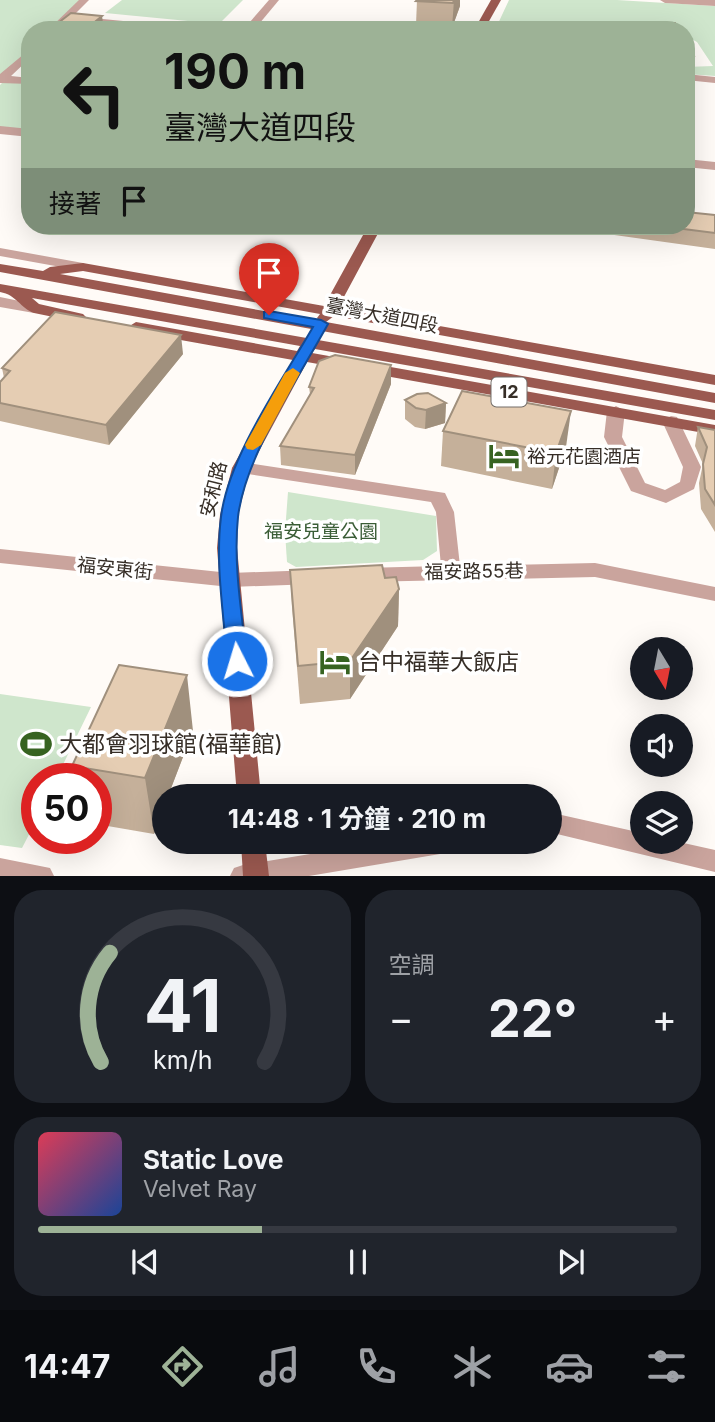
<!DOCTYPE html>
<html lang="zh-TW">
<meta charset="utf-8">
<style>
:root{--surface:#171b24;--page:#20242c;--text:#f1f3f6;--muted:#9ea1a6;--line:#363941;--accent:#9db296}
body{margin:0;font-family:Inter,"Noto Sans TC",sans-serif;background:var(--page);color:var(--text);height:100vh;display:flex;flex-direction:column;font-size:26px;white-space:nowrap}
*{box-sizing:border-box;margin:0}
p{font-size:23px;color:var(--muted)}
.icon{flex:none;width:38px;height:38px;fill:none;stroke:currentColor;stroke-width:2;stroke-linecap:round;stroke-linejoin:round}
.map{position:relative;height:876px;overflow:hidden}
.details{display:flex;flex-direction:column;gap:14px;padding:14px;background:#0d0f14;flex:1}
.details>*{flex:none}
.guide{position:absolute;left:21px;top:21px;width:674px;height:214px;border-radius:28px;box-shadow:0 7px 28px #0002;background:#9db296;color:#111;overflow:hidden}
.needle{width:46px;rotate:170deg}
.tools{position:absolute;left:630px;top:637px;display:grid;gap:14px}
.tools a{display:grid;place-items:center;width:63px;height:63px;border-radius:50%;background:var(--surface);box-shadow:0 7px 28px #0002;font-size:35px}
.speed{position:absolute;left:21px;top:763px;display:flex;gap:14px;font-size:35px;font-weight:700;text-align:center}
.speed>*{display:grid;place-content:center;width:91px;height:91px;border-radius:50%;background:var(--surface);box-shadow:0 7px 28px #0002;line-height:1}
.speed .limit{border:10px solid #d22;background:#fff;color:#111}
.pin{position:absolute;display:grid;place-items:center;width:60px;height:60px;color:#fff;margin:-72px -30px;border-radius:50% 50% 50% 0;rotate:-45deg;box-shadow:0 0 7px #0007}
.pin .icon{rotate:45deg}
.me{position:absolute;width:77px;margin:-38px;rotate:355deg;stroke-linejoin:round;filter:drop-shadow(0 0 5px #0008)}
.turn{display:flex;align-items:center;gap:24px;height:147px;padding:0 28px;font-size:32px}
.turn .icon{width:91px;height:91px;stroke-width:2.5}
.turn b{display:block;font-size:49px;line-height:60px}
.then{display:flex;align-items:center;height:66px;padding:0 28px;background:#0003;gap:14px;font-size:26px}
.big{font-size:52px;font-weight:700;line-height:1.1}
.details .tile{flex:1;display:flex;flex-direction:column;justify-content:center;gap:10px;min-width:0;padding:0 24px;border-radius:28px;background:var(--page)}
.details .dial{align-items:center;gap:0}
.dial svg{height:182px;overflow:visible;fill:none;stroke:var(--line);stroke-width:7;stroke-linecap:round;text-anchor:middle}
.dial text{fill:var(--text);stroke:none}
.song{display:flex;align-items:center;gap:21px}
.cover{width:84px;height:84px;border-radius:10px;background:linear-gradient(135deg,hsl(350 70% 55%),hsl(220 70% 35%))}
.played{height:7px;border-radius:4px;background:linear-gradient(90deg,var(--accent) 35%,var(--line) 35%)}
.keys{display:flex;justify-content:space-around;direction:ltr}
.heat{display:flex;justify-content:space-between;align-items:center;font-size:38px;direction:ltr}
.details .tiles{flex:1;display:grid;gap:14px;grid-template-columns:1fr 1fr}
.tile:last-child{grid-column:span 2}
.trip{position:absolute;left:152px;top:784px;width:410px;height:70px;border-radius:35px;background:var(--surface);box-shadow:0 7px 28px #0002;font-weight:700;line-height:70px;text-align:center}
.tab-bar{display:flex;height:112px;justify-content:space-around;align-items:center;background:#090b0e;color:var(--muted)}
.tab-bar .icon{width:49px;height:49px}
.tab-bar .selected{color:var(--accent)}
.tab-bar b{font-size:32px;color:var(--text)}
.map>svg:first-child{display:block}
</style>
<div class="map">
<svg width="715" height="876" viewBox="0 0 715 876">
<rect width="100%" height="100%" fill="#fffbf7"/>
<g fill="#cfe6cc">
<polygon points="0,0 83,0 52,30 30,30 30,51 0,79"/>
<polygon points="122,0 243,0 219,24 105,13"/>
<polygon points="509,0 617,0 715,6 715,76 686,74 686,67 713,66 697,42 686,36 686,30 495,30"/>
<polygon points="5,80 30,83 30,131 0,127 0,85"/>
<polygon points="288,492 436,516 437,551 423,560 296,567 287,562 285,532"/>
<polygon points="0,694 91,707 56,779 37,779 37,819 22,848 0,845"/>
</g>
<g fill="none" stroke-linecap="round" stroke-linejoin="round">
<g fill="#caa49d" fill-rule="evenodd">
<polygon points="79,0 89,0 59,30 48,30"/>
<polygon points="269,0 279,0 254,30 243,30"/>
<polygon points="660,0 715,0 715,6 665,3"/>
<polygon points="82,17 185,27 190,30 151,30 79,22 79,18"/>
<polygon points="30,49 30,58 11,76 30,78 30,84 0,83 0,74"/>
<polygon points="686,74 715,77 715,83 686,80"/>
<polygon points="0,126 30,129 30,137 0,134"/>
<polygon points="686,159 715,162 715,170 686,167"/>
<polygon points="0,248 83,263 90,267 83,271 0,256"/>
<polygon points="0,297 39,305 42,308 34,313 0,307"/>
<polygon points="616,406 625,411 622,437 645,483 665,490 680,482 683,467 662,421 671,416 677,417 701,467 694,489 666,503 631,491 604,437 607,411"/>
<polygon points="241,462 445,493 454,512 460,566 595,563 715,587 715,601 595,577 363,582 356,580 353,575 356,570 363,568 441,566 436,512 431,502 235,472 232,468 235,464"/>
<polygon points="0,549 230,573 314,570 321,572 324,577 321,582 314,584 230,587 0,563"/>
<polygon points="557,814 642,833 642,842 679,842 715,850 715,872 557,834 550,835 550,815"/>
<polygon points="383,842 458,842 455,850 446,853 309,876 230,876 234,868 243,865"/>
<polygon points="0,858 50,868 54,876 0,876"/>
</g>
<g fill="#9b5950" fill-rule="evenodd">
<polygon points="491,0 501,0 484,30 474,30"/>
<path d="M368 226H382L338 308 715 375V385L334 316 326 322 715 393V403L0 272V264L43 271 50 267 83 263 324 306ZM83 271 320 314 317 318 319 321 60 274Z"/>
<path d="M0 284 715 410V420L315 349 312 353 715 425V435L307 362 250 468 238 515 237 548 261 796H237L217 548 220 515 232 468 293 360 136 332 128 327 136 322 297 351 300 346 32 298 39 304 83 314 86 317 78 322 34 313C20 308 17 295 0 292Z"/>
<polygon points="241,842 265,842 269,876 243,876"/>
</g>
</g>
<g fill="#c5b09a">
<polygon points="417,0 460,0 460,6 452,28 416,25"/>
<polygon points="715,215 715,249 600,233 601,226 686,226"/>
<polygon points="294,226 342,226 339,232"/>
<polygon points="183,354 109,445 0,421 0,382 4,378 2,368"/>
<polygon points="391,365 391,384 355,475 281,465 280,446 310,394 309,387"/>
<polygon points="405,400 446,403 445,423 425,429 415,427 405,419"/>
<polygon points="698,427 715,430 715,532 701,509 699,483 703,464 695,446"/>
<polygon points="443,431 566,447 552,489 441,466"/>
<polygon points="290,570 385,578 399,589 398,626 350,699 300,704 292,607"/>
<polygon points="193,731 168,796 164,796 164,805 154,834 96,824 96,779 74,779 72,766"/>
</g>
<g fill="#a0907d">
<polygon points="454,0 460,0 460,6 452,28"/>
<polygon points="102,16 104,30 85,30"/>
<polygon points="694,56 686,97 686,59"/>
<polygon points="181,335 183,354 109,445 106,425"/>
<polygon points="391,365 391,384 355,475 355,455"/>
<polygon points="446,403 445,423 425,429 426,410"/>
<polygon points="571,411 566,447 552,489 556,453"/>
<polygon points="399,589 398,626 350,699 350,661"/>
<polygon points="187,675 193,731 168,796 164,796 164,805 154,834 145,778"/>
</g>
<g fill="#e5cdb3" stroke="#a0907d" stroke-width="2">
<polygon points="417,0 454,0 453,3 416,1"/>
<polygon points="71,13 102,16 85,30 49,30"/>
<polygon points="617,22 675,23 679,30 621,30"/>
<polygon points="330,23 411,30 325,30"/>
<polygon points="686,42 694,56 686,59"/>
<polygon points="686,62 686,67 691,68 686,94"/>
<polygon points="686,212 715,215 715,233 660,226 686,226"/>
<polygon points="55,312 181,335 106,425 0,403 0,382 10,371 2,368"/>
<polygon points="335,355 391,365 355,455 280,446 314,388 309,387 319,361"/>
<polygon points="462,391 571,411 556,453 443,431"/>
<polygon points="428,393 446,403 426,410 416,408 405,400 417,394"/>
<polygon points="698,427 715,430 715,505 705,489 703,464 707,447"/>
<polygon points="382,565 385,578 396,577 399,589 350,661 298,666 290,570"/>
<polygon points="119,665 187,675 145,778 72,766"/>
</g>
<path fill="#1a73e8" stroke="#114b97" stroke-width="2" d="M269 311 321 320 328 324C298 379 245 456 238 517 233 564 242 614 247 661L244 666 237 668 230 666 227 661C224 614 215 565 221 517 228 457 282 381 313 327L264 318V312Z"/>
<polygon fill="#f59e0b" points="293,368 300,373 261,445 253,450 247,449 245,445 285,373"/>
<defs>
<symbol id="hotel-bare" viewBox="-9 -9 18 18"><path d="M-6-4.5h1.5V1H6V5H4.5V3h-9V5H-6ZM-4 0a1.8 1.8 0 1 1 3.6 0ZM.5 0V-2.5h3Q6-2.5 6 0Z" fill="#376321" stroke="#fff" stroke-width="2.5" paint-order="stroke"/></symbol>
<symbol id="stadium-bare" viewBox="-9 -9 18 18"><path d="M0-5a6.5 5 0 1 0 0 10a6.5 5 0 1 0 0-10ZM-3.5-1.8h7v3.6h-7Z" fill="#376321" stroke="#fff" stroke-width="2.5" paint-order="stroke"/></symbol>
</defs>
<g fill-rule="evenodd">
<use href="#hotel-bare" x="482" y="434" width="44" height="44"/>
<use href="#hotel-bare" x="313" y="640" width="44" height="44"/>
<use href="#stadium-bare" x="14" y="722" width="44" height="44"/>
</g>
<g text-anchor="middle" stroke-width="7" stroke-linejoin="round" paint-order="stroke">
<rect fill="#fff" stroke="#726d68" stroke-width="2" x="491.5" y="377.5" width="35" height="29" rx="5"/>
<g font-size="18" font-weight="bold" fill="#362e27">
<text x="509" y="398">12</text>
</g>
<g font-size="19" fill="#362e27" stroke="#fff">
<text transform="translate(382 315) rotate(11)" y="7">臺灣大道四段</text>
<text transform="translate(213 489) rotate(-76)" y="7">安和路</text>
<text transform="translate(115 568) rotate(6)" y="7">福安東街</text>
<text transform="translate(474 571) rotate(-1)" y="7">福安路55巷</text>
</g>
<g font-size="19" fill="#362e27" stroke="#fff" text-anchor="start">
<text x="527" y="463">裕元花園酒店</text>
</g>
<g font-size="19" fill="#3a5d36" stroke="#fff">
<text x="321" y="538">福安兒童公園</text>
</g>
<g font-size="23" fill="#362e27" stroke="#fff" text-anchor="start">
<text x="358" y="670">台中福華大飯店</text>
<text x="59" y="752">大都會羽球館(福華館)</text>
</g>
</g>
</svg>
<div class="tools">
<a><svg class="needle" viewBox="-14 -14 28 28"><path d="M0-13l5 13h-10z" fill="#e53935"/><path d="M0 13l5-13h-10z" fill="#9ea1a6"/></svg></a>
<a><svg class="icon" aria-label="sound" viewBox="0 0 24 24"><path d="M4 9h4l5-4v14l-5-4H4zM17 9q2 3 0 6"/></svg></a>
<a><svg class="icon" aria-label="layers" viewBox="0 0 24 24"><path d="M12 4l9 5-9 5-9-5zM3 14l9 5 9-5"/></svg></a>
</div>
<div class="speed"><div class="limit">50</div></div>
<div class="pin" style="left:269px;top:315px;background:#d93025"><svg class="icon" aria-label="arrive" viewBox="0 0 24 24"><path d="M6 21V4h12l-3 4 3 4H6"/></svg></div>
<svg class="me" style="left:237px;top:661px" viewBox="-20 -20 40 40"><circle r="17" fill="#1a73e8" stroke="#fff" stroke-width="3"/><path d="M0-11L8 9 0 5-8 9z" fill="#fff"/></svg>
<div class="trip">14:48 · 1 分鐘 · 210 m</div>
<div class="guide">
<div class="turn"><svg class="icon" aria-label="left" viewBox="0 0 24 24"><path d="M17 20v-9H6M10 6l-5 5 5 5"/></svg><div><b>190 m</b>臺灣大道四段</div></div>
<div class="then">接著<svg class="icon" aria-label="arrive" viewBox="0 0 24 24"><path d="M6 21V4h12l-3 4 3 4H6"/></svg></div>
</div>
</div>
<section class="details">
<div class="tiles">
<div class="tile dial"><svg viewBox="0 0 100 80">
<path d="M14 69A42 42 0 1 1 86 69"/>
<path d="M14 69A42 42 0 0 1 18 21" stroke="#9db296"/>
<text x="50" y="56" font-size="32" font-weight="700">41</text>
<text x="50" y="72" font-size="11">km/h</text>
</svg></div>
<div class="tile"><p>空調</p>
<div class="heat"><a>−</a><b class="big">22°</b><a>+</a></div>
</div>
<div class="tile">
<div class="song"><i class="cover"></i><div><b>Static Love</b><p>Velvet Ray</p></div></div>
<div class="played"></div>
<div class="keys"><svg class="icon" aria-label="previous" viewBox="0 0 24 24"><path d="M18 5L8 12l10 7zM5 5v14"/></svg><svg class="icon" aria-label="pause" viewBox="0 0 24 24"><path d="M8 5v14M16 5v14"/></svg><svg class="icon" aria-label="next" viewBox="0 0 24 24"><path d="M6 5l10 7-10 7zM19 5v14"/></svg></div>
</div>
</div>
</section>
<nav class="tab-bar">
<b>14:47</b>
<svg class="icon selected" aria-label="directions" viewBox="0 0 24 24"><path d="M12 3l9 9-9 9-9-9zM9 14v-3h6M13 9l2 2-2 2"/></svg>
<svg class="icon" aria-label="music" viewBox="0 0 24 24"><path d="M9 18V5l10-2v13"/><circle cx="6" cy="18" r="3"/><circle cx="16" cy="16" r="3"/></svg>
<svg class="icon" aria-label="phone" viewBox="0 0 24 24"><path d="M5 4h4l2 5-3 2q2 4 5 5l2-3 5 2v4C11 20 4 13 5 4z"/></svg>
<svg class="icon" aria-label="climate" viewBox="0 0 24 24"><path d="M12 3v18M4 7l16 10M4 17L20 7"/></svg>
<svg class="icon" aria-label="car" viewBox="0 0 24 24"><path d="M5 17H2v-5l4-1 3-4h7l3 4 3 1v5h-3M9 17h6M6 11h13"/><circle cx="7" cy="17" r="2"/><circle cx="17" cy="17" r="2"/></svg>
<svg class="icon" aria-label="filters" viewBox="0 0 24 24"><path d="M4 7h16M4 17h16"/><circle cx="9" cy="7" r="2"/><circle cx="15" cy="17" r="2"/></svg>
</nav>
